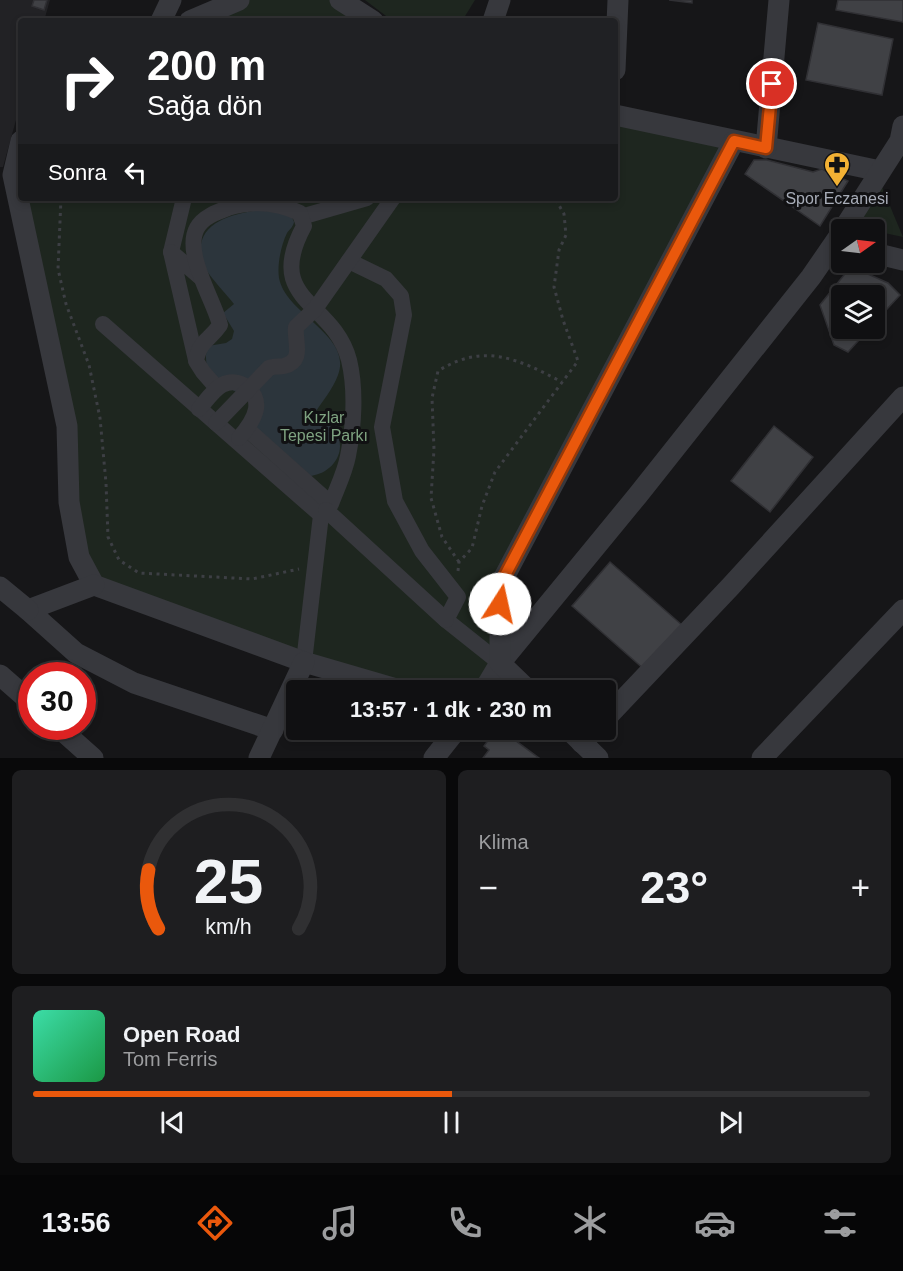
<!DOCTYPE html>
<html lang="tr">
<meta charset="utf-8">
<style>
:root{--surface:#101012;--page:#1e1e20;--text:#f1f3f6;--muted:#9c9d9f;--line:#303032;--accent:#ea580c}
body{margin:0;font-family:Helvetica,sans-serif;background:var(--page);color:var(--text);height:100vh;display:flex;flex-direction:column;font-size:22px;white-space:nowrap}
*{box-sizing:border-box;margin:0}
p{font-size:20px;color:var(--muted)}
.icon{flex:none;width:33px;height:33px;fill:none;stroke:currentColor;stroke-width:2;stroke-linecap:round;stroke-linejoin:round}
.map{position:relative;height:758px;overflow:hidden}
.drawer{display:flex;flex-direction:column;gap:12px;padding:12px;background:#09090a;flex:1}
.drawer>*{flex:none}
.guide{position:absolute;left:18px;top:18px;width:600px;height:183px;border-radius:6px;box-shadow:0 3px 9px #0003,0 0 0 2px var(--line);background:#202124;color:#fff;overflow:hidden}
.needle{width:39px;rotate:76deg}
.buttons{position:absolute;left:831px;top:219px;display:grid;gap:12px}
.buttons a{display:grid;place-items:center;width:54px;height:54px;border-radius:6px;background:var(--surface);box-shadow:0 3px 9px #0003,0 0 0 2px var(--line);font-size:30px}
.speed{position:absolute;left:18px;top:662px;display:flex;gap:12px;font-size:30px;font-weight:700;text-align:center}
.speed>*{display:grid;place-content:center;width:78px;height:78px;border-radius:50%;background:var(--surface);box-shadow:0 3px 9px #0003,0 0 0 2px var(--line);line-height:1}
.speed .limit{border:9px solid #d22;background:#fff;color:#111}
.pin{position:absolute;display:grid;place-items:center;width:51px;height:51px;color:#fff;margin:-26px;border:3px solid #fff;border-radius:50%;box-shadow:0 2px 6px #0007}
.me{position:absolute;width:66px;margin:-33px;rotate:10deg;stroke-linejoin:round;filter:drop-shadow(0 0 4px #0008)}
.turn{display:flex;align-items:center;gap:21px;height:126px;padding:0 30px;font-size:27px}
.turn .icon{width:78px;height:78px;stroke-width:2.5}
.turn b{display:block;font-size:42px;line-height:51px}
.then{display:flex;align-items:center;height:57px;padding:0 30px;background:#0003;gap:12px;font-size:22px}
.big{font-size:45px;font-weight:800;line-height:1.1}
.drawer .widget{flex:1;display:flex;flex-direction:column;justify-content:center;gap:9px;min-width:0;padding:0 21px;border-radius:9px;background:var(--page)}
.drawer .dial{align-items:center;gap:0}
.dial svg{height:156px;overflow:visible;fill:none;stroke:var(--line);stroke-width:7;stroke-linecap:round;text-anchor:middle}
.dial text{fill:var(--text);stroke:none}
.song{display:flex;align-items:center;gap:18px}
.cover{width:72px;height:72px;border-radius:9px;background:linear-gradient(135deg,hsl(160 70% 55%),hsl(140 70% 35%))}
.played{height:6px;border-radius:3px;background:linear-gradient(90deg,var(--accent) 50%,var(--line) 50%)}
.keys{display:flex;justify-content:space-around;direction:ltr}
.heat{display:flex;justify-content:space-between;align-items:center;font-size:33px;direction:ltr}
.drawer .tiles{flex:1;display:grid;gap:12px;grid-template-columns:1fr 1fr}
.widget:last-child{grid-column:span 2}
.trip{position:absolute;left:286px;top:680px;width:330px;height:60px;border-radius:6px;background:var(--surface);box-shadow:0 3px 9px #0003,0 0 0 2px var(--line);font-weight:800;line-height:60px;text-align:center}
.tab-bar{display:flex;height:96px;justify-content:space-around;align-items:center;background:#060607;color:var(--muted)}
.tab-bar .icon{width:42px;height:42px}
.tab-bar .selected{color:var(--accent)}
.tab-bar b{font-size:27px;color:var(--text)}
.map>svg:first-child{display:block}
</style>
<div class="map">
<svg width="903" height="758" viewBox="0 0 903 758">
<rect width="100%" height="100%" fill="#161618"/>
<polygon fill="#222225" points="0,0 50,0 44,21 21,21 21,102 3,167 0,167"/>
<g fill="#1e261f">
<polygon points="239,0 340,0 373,21 190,21"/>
<polygon points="365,0 475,0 462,21 396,21 390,19"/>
<polygon points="615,115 734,141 500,585 484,690 400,690 94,585 79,557 67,426 13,175 21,198 615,198"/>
<polygon points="882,187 903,237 875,231 874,230 856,227"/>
</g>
<path fill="#2c353c" d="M269 209 291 215 294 222C293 227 290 229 287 233 281 245 277 265 279 278 286 315 353 335 338 375 333 389 322 402 314 414 320 419 329 423 334 429 349 449 334 473 311 476L252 424 263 404C239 392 196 381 208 346L226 343 232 339 234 331 223 313 234 304C227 295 206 273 203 264 189 220 239 212 269 209Z"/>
<g fill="#404145" stroke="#303034" stroke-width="1.5">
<polygon points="34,0 47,0 44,10 32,6"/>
<polygon points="669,0 692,0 692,3"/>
<polygon points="838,0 903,0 903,22 836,10"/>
<polygon points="818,23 893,39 882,95 806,80"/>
<polygon points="754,160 767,160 813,172 822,169 848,181 820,226 745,174"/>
<polygon points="848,270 859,270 888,283 900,295 874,323 874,296 842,296 842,328 870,328 848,352 834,345 820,305"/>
<polygon points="774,426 813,457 770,512 731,481"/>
<polygon points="610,562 683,626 645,670 572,606"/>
<polygon points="496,729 500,729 539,758 483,758 489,750 484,746"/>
</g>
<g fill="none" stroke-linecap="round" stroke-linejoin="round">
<g stroke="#3d3f44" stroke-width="3" stroke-dasharray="3 4.5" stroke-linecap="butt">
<polyline points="61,198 58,269 66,304 89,365 100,418 106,483 108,537 119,560 139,573 252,579 299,569"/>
<path d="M459 562 442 537 431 498 434 449 432 398 438 371C484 342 518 359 562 382"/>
<polyline points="458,571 459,562 472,548 482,506 495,472 578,361 563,320 554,287 559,250 566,235 564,214 556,200 553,198"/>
</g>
<g stroke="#37383d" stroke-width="16">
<polyline points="301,217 367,198"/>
<polyline points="171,252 184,198"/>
<polyline points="349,261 386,279 401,296 404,315 382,427 395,501 422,551 458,597 446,620 500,663"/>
<polyline points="103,324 321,515 304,662"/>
<polyline points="196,360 171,252 200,277"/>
<path d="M217 388 203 372 196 361C200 340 209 341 220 325 214 300 183 253 197 228 203 217 217 212 228 208 253 200 277 202 300 213L304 226C263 302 333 300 349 360 356 389 354 426 348 456 345 472 337 488 331 504L247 429"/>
<path d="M199 409C206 401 213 390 222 385 239 376 259 391 256 409 254 420 246 430 239 438"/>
<path d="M216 423 269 368C274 366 279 367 284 366 305 361 294 341 296 327L315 309 393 198"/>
<polyline points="326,510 446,620"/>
</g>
<g stroke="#37383d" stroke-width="21">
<polyline points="340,0 373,21"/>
<polyline points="161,21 171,0"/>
<polyline points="190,21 239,0"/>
<polyline points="493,21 500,0"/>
<polyline points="615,70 618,0"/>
<polyline points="615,115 880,171"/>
<polyline points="21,141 13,175 67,426 69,502 79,557 94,585 304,662 400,690"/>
<polyline points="766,148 779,0"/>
<polyline points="843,230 900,141 903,126"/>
<polyline points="874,253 903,260"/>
<polyline points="94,585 28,610 76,653 134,683 273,730"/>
<polyline points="0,587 28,610"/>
<polyline points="0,675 32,703"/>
<polyline points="484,690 500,663 638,495 811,277 842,232"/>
<polyline points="528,690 500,663 500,585 734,141"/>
<polyline points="606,718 731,586 903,397"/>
<polyline points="57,726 93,758"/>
<polyline points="568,729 598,758"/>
<polyline points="582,743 595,729"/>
<polyline points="259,758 304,662"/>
<polyline points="434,758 457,729"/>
<polyline points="762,758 903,610"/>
</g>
</g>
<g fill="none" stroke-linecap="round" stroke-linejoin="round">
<defs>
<polyline id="route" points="500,604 500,585 734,141 766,148 772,84"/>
</defs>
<use href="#route" stroke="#983908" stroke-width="15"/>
<use href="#route" stroke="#ea580c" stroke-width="10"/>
</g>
<defs>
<symbol id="pharmacy-pin" viewBox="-11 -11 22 30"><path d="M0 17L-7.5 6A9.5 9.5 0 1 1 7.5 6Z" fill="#f2b134" stroke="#111113"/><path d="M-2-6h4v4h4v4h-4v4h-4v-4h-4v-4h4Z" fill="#111"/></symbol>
</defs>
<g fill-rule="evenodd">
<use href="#pharmacy-pin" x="822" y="150" width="30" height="40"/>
</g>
<g text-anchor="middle" stroke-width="6" stroke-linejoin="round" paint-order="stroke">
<g font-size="16" fill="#a8adb8" stroke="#111113">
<text x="837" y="204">Spor Eczanesi</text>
</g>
<g font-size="16" fill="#7fa381" stroke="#111113">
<text x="324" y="423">Kızlar<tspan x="324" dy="18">Tepesi Parkı</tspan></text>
</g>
</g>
</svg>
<div class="buttons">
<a><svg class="needle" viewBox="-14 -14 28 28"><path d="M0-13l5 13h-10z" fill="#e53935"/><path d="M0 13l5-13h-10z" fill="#9c9d9f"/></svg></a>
<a><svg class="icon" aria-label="layers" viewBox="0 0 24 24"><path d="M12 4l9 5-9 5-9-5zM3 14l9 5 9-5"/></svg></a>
</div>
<div class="speed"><div class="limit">30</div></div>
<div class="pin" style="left:772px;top:84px;background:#d93025"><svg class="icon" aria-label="arrive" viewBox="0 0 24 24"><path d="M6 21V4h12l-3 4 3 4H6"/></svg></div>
<svg class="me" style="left:500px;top:604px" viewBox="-20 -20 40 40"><circle r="19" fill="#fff"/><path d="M0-13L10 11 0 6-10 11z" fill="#ea580c"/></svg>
<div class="trip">13:57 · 1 dk · 230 m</div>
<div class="guide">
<div class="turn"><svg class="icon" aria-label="right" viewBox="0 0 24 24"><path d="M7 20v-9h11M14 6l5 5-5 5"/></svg><div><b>200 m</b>Sağa dön</div></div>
<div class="then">Sonra<svg class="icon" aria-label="left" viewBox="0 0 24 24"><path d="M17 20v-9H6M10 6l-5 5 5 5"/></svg></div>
</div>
</div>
<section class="drawer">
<div class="tiles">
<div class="widget dial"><svg viewBox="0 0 100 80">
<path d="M14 69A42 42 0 1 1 86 69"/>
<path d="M14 69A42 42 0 0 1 9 39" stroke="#ea580c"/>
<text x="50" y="56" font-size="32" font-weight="700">25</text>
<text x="50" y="72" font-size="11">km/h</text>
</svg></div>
<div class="widget"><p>Klima</p>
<div class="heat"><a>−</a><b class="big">23°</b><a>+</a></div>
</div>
<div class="widget">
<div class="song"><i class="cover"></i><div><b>Open Road</b><p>Tom Ferris</p></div></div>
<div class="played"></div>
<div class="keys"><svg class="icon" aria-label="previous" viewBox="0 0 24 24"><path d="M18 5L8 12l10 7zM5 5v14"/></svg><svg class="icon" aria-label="pause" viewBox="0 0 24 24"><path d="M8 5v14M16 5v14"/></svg><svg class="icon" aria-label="next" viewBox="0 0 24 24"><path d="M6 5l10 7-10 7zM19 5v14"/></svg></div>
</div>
</div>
</section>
<nav class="tab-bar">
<b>13:56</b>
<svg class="icon selected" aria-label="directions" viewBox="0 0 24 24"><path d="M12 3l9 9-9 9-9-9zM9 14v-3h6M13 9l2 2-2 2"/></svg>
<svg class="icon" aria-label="music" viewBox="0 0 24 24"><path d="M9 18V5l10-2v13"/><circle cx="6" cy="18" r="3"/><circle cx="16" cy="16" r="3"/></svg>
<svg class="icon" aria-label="phone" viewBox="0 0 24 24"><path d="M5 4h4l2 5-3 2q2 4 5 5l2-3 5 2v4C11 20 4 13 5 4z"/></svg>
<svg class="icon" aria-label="climate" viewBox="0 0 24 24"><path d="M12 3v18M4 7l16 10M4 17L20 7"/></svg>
<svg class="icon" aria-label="car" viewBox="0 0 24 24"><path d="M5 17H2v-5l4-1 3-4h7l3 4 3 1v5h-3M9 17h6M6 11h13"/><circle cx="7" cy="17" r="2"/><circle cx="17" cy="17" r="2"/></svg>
<svg class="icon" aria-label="filters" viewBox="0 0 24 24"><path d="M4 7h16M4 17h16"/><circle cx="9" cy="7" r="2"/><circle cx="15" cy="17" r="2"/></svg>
</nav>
